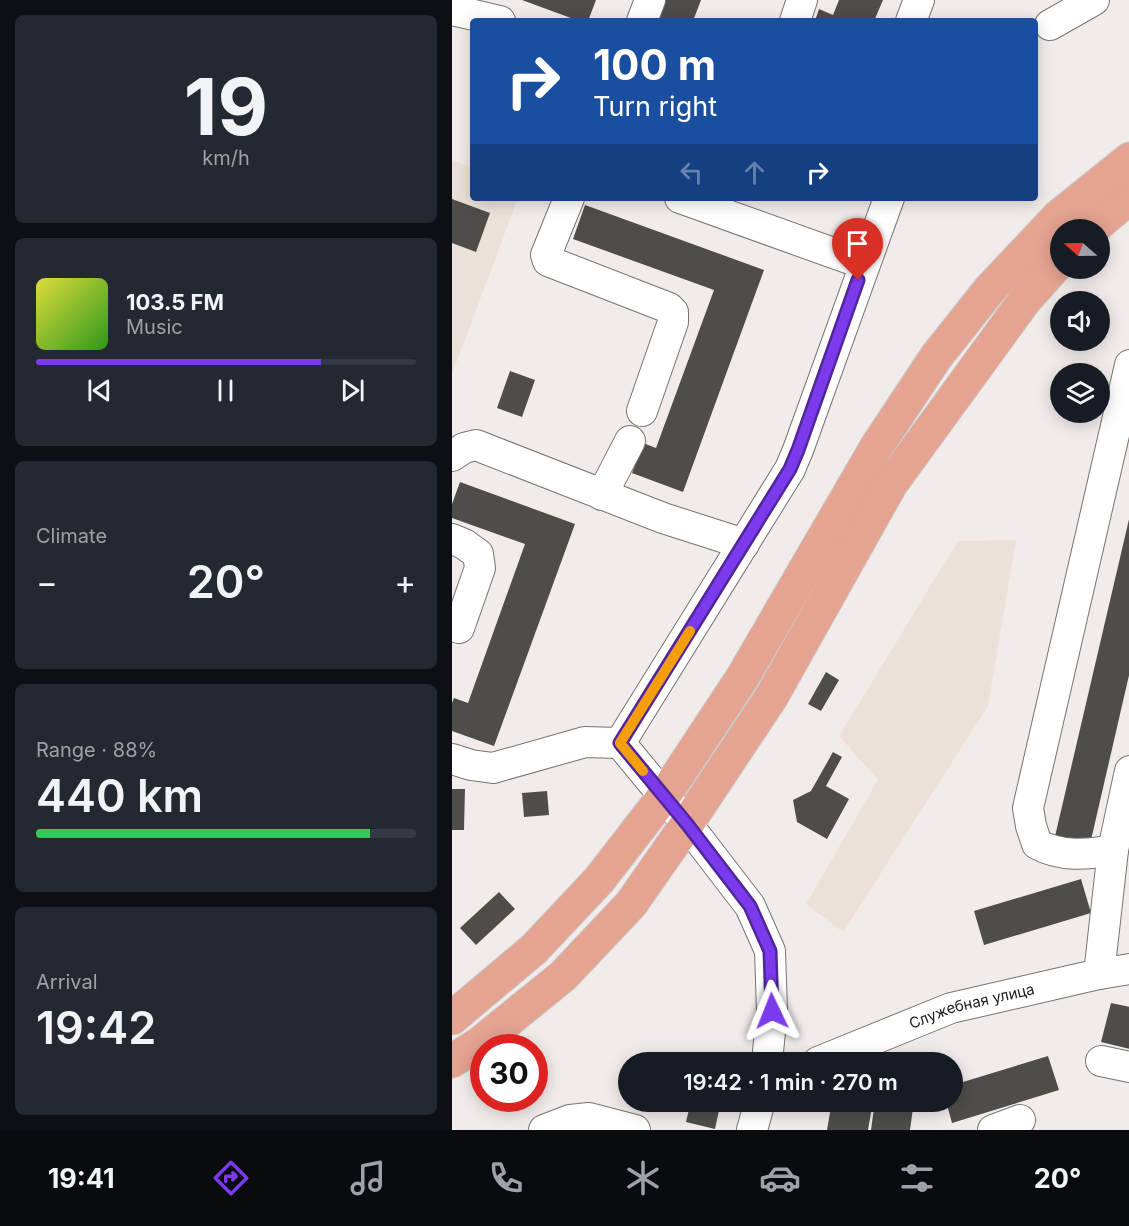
<!DOCTYPE html>
<meta charset="utf-8">
<style>
:root{--surface:#171b24;--page:#242831;--text:#f1f3f6;--muted:#9ea1a6;--line:#363941;--accent:#7c3aed}
body{margin:0;font-family:Inter,sans-serif;background:var(--page);color:var(--text);height:100vh;display:flex;flex-direction:column;font-size:22px;white-space:nowrap}
*{box-sizing:border-box;margin:0}
p{font-size:20px;color:var(--muted)}
.icon{flex:none;width:33px;height:33px;fill:none;stroke:currentColor;stroke-width:2;stroke-linecap:round;stroke-linejoin:round}
.map{position:relative;flex:1;overflow:hidden}
.side{display:flex;flex-direction:column;gap:15px;padding:15px;background:#0d0f14;width:452px}
.side>*{flex:none}
.hud{position:absolute;left:18px;top:18px;width:568px;height:183px;border-radius:6px;box-shadow:0 3px 15px #0003;background:#1a4fa0;color:#fff;overflow:hidden}
.needle{width:39px;rotate:290deg}
.buttons{position:absolute;left:598px;top:219px;display:grid;gap:12px}
.buttons a{display:grid;place-items:center;width:60px;height:60px;border-radius:50%;background:var(--surface);box-shadow:0 3px 15px #0003;font-size:30px}
.speed{position:absolute;left:18px;top:1034px;display:flex;gap:12px;font-size:30px;font-weight:700;text-align:center}
.speed>*{display:grid;place-content:center;width:78px;height:78px;border-radius:50%;background:var(--surface);box-shadow:0 3px 15px #0003;line-height:1}
.speed .limit{border:9px solid #d22;background:#fff;color:#111}
.pin{position:absolute;display:grid;place-items:center;width:51px;height:51px;color:#fff;margin:-62px -26px;border-radius:50% 50% 50% 0;rotate:-45deg;box-shadow:0 0 6px #0007}
.pin .icon{rotate:45deg}
.me{position:absolute;width:66px;margin:-33px;rotate:358deg;stroke-linejoin:round;filter:drop-shadow(0 0 4px #0008)}
.turn{display:flex;align-items:center;gap:21px;height:126px;padding:0 24px;font-size:27px}
.turn .icon{width:78px;height:78px;stroke-width:2.5}
.turn b{display:block;font-size:42px;line-height:51px}
.lanes{display:flex;align-items:center;height:57px;padding:0 24px;background:#0003;justify-content:center;gap:30px;direction:ltr}
.lanes .off{opacity:.35}
.big{font-size:45px;font-weight:600;line-height:1.1}
.side .tile{flex:1;display:flex;flex-direction:column;justify-content:center;gap:9px;min-width:0;padding:0 21px;border-radius:9px;background:var(--page)}
.side .dial{align-items:center;gap:0}
.dial b{font-size:78px;line-height:1}
.song{display:flex;align-items:center;gap:18px}
.cover{width:72px;height:72px;border-radius:9px;background:linear-gradient(135deg,hsl(60 70% 55%),hsl(110 70% 35%))}
.played{height:6px;border-radius:3px;background:linear-gradient(90deg,var(--accent) 75%,var(--line) 75%)}
.keys{display:flex;justify-content:space-around;direction:ltr}
.heat{display:flex;justify-content:space-between;align-items:center;font-size:33px;direction:ltr}
.charge{height:9px;border-radius:4px;background:linear-gradient(90deg,#34c759 88%,var(--line) 0)}
.trip{position:absolute;left:166px;top:1052px;width:345px;height:60px;border-radius:30px;background:var(--surface);box-shadow:0 3px 15px #0003;font-weight:600;line-height:60px;text-align:center}
.tab-bar{display:flex;height:96px;justify-content:space-around;align-items:center;background:#090b0e;color:var(--muted)}
.tab-bar .icon{width:42px;height:42px}
.tab-bar .current{color:var(--accent)}
.tab-bar b{font-size:27px;color:var(--text)}
main{display:flex;flex:1;min-height:0}
.map>svg:first-child{display:block}
</style>
<main>
<section class="side">
<div class="tile dial"><b>19</b><p>km/h</p></div>
<div class="tile">
<div class="song"><i class="cover"></i><div><b>103.5 FM</b><p>Music</p></div></div>
<div class="played"></div>
<div class="keys"><svg class="icon" aria-label="previous" viewBox="0 0 24 24"><path d="M18 5L8 12l10 7zM5 5v14"/></svg><svg class="icon" aria-label="pause" viewBox="0 0 24 24"><path d="M8 5v14M16 5v14"/></svg><svg class="icon" aria-label="next" viewBox="0 0 24 24"><path d="M6 5l10 7-10 7zM19 5v14"/></svg></div>
</div>
<div class="tile"><p>Climate</p>
<div class="heat"><a>−</a><b class="big">20°</b><a>+</a></div>
</div>
<div class="tile"><p>Range · 88%</p><b class="big">440 km</b><div class="charge"></div></div>
<div class="tile"><p>Arrival</p><b class="big">19:42</b></div>
</section>
<div class="map">
<svg width="678" height="1130" viewBox="0 0 678 1130">
<rect width="100%" height="100%" fill="#f1ece9"/>
<g fill="#ebe1d8">
<polygon points="0,160 21,168 21,198 66,198 0,374"/>
<polygon points="564,540 536,706 391,932 354,904 426,780 387,736 506,541"/>
</g>
<g fill="#4e4d49">
<polygon points="70,0 144,0 136,21 127,21"/>
<polygon points="205,0 249,0 241,21 196,21"/>
<polygon points="387,0 431,0 422,21 363,21 367,9 381,15"/>
<polygon points="0,199 38,213 24,252 0,243"/>
<polygon points="133,205 312,270 231,492 180,473 191,443 204,448 262,290 121,239"/>
<polygon points="58,371 83,380 70,417 45,408"/>
<polygon points="8,482 123,524 42,746 0,731 0,703 2,698 16,703 73,544 0,518 0,504"/>
<polygon points="678,515 678,671 636,853 601,845"/>
<polygon points="374,672 387,680 369,711 356,704"/>
<polygon points="381,752 390,757 374,786 397,799 375,839 345,822 341,800 359,791"/>
<polygon points="0,789 13,789 12,830 0,830"/>
<polygon points="95,791 97,815 72,817 70,793"/>
<polygon points="629,879 639,913 532,945 522,911"/>
<polygon points="47,892 63,909 24,945 8,928"/>
<polygon points="659,1003 678,1007 678,1049 649,1042"/>
<polygon points="596,1056 607,1090 500,1123 494,1101 501,1101 501,1085"/>
<polygon points="239,1101 269,1101 263,1129 234,1122"/>
<polygon points="380,1101 421,1101 416,1130 375,1130"/>
<polygon points="423,1101 462,1101 458,1130 419,1130"/>
</g>
<g fill="none" stroke-linecap="round" stroke-linejoin="round">
<defs>
<g id="minor">
<polyline points="0,10 48,21"/>
<polyline points="190,21 198,0"/>
<polyline points="343,21 350,0"/>
<polyline points="459,21 467,0"/>
<polyline points="598,25 642,0"/>
<polyline points="117,198 94,255 96,261 217,308 221,312 221,322 190,411"/>
<polyline points="228,198 412,264"/>
<polyline points="0,456 12,448 24,445 211,518 292,544"/>
<polyline points="150,495 178,441"/>
<polyline points="0,539 12,544 26,554 28,568 7,628"/>
<polyline points="168,743 338,469 346,450 437,198"/>
<polyline points="168,743 235,824 298,906 318,951 320,1011 315,1062"/>
<polyline points="0,759 19,765 41,768 133,742 168,743"/>
<path d="M661 850C635 855 609 857 585 844L579 826 576 808 678 365"/>
<polyline points="647,974 661,850 678,771"/>
<polyline points="649,1061 678,1067"/>
<path id="s1" d="M366 1062 499 1008 647 974 678 969"/>
<polyline points="92,1130 118,1120 137,1118 183,1130"/>
<polyline points="300,1130 308,1101"/>
<polyline points="541,1130 568,1120"/>
</g>
<g id="major">
<polyline points="639,230 678,197"/>
<polyline points="0,1018 82,949 147,880 212,796 290,678 425,446 484,357 538,289 607,216 678,159"/>
<polyline points="0,1061 27,1044 111,976 179,904 235,824 320,696 439,484 573,300 609,260"/>
</g>
</defs>
<use href="#minor" stroke="#777370" stroke-width="32"/>
<use href="#major" stroke="#cac9c9" stroke-width="35"/>
<use href="#minor" stroke="#fff" stroke-width="30"/>
<use href="#major" stroke="#e5a391" stroke-width="33"/>
</g>
<g fill="none" stroke-linecap="round" stroke-linejoin="round">
<defs>
<polyline id="route" points="320,1011 318,951 298,906 235,824 168,743 338,469 346,450 406,280"/>
</defs>
<use href="#route" stroke="#51269a" stroke-width="15"/>
<use href="#route" stroke="#7c3aed" stroke-width="10"/>
<polyline stroke="#f59e0b" stroke-width="10" points="191,771 168,743 238,631"/>
</g>
<g text-anchor="middle" stroke-width="6" stroke-linejoin="round" paint-order="stroke">
<g font-size="15" fill="#22201f" stroke="#f1ece9">
<text dy="5" stroke="none"><textPath href="#s1" startOffset="164">Служебная улица</textPath></text>
</g>
</g>
</svg>
<div class="buttons">
<a><svg class="needle" viewBox="-14 -14 28 28"><path d="M0-13l5 13h-10z" fill="#e53935"/><path d="M0 13l5-13h-10z" fill="#9ea1a6"/></svg></a>
<a><svg class="icon" aria-label="sound" viewBox="0 0 24 24"><path d="M4 9h4l5-4v14l-5-4H4zM17 9q2 3 0 6"/></svg></a>
<a><svg class="icon" aria-label="layers" viewBox="0 0 24 24"><path d="M12 4l9 5-9 5-9-5zM3 14l9 5 9-5"/></svg></a>
</div>
<div class="speed"><div class="limit">30</div></div>
<div class="pin" style="left:406px;top:280px;background:#d93025"><svg class="icon" aria-label="arrive" viewBox="0 0 24 24"><path d="M6 21V4h12l-3 4 3 4H6"/></svg></div>
<svg class="me" style="left:320px;top:1011px" viewBox="-20 -20 40 40"><path d="M0-17L14 15 0 8-14 15z" fill="#7c3aed" stroke="#fff" stroke-width="4"/></svg>
<div class="trip">19:42 · 1 min · 270 m</div>
<div class="hud">
<div class="turn"><svg class="icon" aria-label="right" viewBox="0 0 24 24"><path d="M7 20v-9h11M14 6l5 5-5 5"/></svg><div><b>100 m</b>Turn right</div></div>
<div class="lanes"><svg class="icon off" aria-label="left" viewBox="0 0 24 24"><path d="M17 20v-9H6M10 6l-5 5 5 5"/></svg><svg class="icon off" aria-label="ahead" viewBox="0 0 24 24"><path d="M12 20V5M6 11l6-6 6 6"/></svg><svg class="icon" aria-label="right" viewBox="0 0 24 24"><path d="M7 20v-9h11M14 6l5 5-5 5"/></svg></div>
</div>
</div>
</main>
<nav class="tab-bar">
<b>19:41</b>
<svg class="icon current" aria-label="directions" viewBox="0 0 24 24"><path d="M12 3l9 9-9 9-9-9zM9 14v-3h6M13 9l2 2-2 2"/></svg>
<svg class="icon" aria-label="music" viewBox="0 0 24 24"><path d="M9 18V5l10-2v13"/><circle cx="6" cy="18" r="3"/><circle cx="16" cy="16" r="3"/></svg>
<svg class="icon" aria-label="phone" viewBox="0 0 24 24"><path d="M5 4h4l2 5-3 2q2 4 5 5l2-3 5 2v4C11 20 4 13 5 4z"/></svg>
<svg class="icon" aria-label="climate" viewBox="0 0 24 24"><path d="M12 3v18M4 7l16 10M4 17L20 7"/></svg>
<svg class="icon" aria-label="car" viewBox="0 0 24 24"><path d="M5 17H2v-5l4-1 3-4h7l3 4 3 1v5h-3M9 17h6M6 11h13"/><circle cx="7" cy="17" r="2"/><circle cx="17" cy="17" r="2"/></svg>
<svg class="icon" aria-label="filters" viewBox="0 0 24 24"><path d="M4 7h16M4 17h16"/><circle cx="9" cy="7" r="2"/><circle cx="15" cy="17" r="2"/></svg>
<b>20°</b>
</nav>
